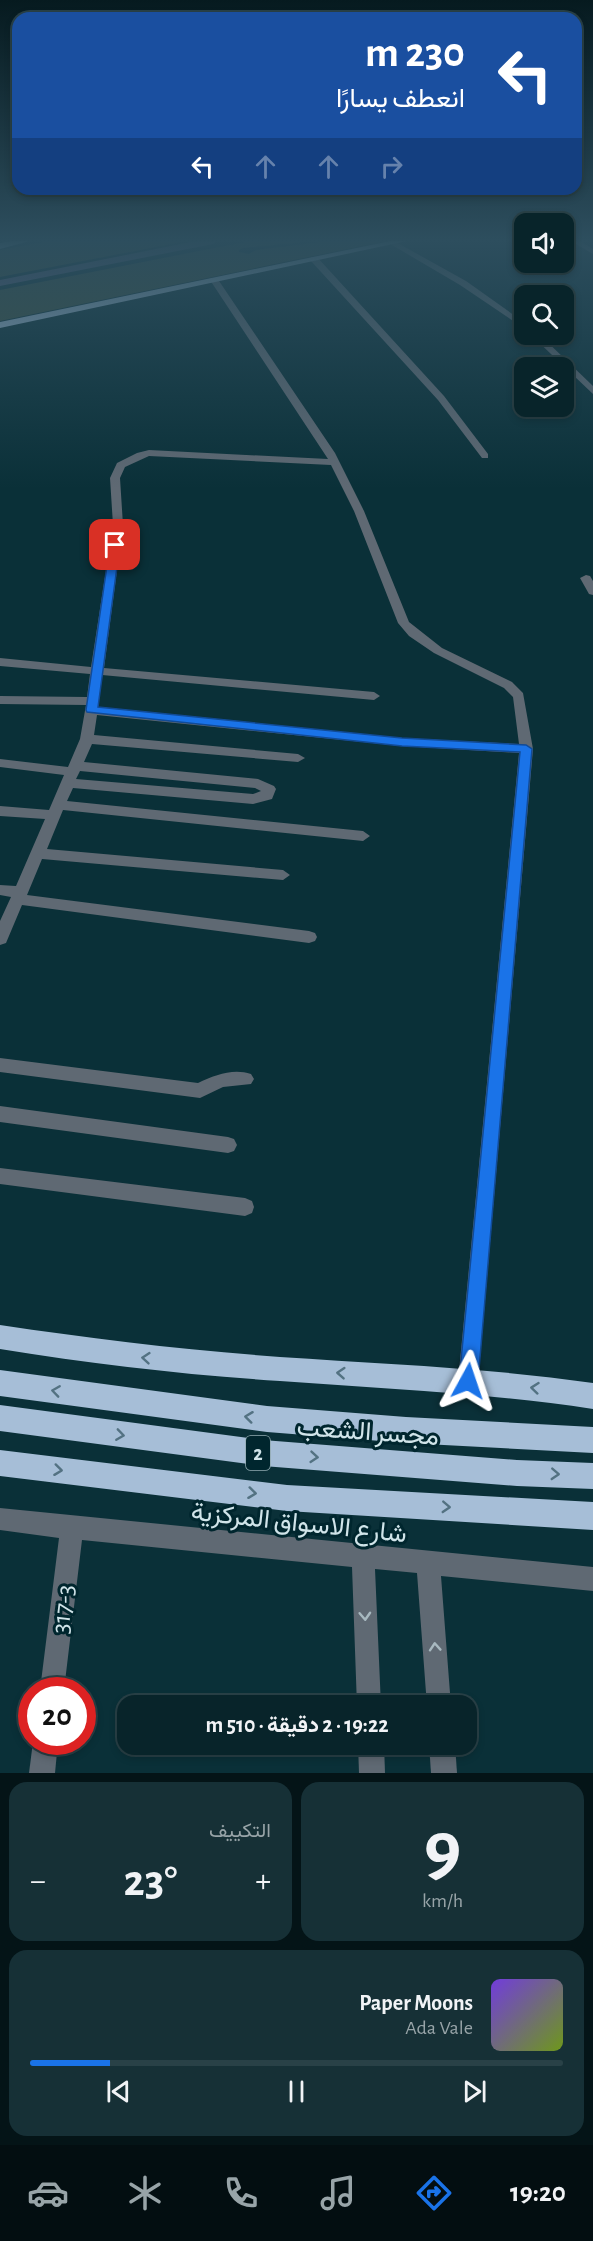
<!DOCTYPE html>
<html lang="ar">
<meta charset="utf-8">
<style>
:root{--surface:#08242a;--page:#163036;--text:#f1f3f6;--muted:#98a4a8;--line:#294147;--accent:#1a73e8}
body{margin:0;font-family:"Alegreya Sans",Vazirmatn,sans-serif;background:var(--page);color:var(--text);direction:rtl;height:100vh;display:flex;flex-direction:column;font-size:22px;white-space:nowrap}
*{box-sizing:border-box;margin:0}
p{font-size:20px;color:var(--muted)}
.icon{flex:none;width:33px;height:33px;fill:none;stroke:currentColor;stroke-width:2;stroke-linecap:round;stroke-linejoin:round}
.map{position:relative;height:1773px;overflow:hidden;direction:ltr}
.details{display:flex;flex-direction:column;gap:9px;padding:9px;background:#041417;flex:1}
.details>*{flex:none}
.guide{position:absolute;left:12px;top:12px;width:570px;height:183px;border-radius:18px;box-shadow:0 3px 9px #0003,0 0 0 2px var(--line);direction:rtl;background:#1a4fa0;color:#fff;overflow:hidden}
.tools{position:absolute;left:514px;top:213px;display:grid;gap:12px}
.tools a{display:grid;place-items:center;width:60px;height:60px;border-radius:12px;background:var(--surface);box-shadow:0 3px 9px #0003,0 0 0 2px var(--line);font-size:30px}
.speed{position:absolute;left:18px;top:1677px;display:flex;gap:12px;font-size:30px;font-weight:700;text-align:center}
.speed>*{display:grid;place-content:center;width:78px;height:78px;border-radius:50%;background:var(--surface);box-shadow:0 3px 9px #0003,0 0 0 2px var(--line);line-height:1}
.speed .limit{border:9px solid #d22;background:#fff;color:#111}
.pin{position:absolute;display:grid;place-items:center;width:51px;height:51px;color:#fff;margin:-26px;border-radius:12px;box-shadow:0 3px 9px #0006}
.me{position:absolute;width:66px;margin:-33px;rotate:5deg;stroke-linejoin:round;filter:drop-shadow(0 0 4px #0008)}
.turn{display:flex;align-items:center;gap:21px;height:126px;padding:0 18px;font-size:27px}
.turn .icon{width:78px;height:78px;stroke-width:2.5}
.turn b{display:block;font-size:42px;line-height:51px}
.lanes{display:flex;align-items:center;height:57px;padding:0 18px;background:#0003;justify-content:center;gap:30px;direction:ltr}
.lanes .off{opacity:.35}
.big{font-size:45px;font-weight:700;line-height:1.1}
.details .card{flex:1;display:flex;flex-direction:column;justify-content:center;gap:9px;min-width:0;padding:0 21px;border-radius:18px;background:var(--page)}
.details .dial{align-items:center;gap:0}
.dial b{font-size:78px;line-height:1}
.song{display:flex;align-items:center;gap:18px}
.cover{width:72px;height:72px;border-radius:9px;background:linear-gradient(135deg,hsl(260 70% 55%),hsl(80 70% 35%))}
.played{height:6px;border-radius:3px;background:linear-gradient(90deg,var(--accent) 15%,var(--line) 15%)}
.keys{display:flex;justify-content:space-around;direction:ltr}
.heat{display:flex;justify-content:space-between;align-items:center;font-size:33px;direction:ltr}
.details .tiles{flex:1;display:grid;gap:9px;grid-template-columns:1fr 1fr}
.card:last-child{grid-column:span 2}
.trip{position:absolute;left:117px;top:1695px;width:360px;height:60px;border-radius:18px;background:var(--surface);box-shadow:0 3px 9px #0003,0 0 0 2px var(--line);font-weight:700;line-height:60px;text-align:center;direction:rtl}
.menu{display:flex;height:96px;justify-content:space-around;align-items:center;background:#030e11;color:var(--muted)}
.menu .icon{width:42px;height:42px}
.menu .on{color:var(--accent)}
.menu b{font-size:27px;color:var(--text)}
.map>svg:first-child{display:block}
</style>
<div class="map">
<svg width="593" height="1773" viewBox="0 0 593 1773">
<rect width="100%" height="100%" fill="#0a3038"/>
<g fill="#3f5240">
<polygon points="49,241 187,241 0,277 0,250"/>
<polygon points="250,241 314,241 243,248 239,250 239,252 249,254 256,250 328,241 386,241 0,321 0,290"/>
</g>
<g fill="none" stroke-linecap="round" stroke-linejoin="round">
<polygon fill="#5f5f83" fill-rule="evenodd" points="196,241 218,241 213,244 0,286 0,280"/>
<g fill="#5f6973" fill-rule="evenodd">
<polygon points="394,241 466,281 525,323 525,329 460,285 392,245"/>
<polygon points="571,241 580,241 593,249 593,254"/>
<polygon points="311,257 317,257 444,396 488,454 488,458 482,458 438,400 311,261"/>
<path d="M211 278H217L335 453 364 511 409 622 442 648 512 682 523 693 533 749 478 1381 475 1388 468 1391 461 1388 458 1381 519 753 402 746 97 715 94 735 298 754 305 758 298 762 92 744 84 762 258 779 274 786 276 789 272 799 253 804 73 788 67 801 363 831 370 836 363 841 63 810 47 849 283 870 290 875 283 880 42 859 27 895 309 931 315 933 317 937 315 941 309 943 22 905 6 943 0 945V921L11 897 0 895V885L16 886 45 819 0 816V806L49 810 64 775 0 767V759L68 767 80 739 86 705 0 704V696L87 697 90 674 0 666V658L91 667 113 525 110 478 117 463 137 453 149 450 328 459 210 280ZM149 456 331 465 354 511 398 623 409 636 434 653 504 688 513 697 519 744 402 738 98 707 102 675 374 700 380 696 374 692 104 668 123 525 120 478 125 467ZM80 771 255 788 261 791 253 794 76 779Z"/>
<polygon points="530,334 539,334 593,386 593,394"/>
<polygon points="586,575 590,576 593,581 593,595 589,594 580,578"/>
<path d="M0 1058 198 1083C215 1075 233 1068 251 1074L254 1079 251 1084 223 1087 200 1098 0 1072Z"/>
<polygon points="0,1106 228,1137 234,1139 237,1145 234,1151 228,1153 0,1122"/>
<polygon points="0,1168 245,1198 252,1201 254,1207 252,1213 245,1216 0,1184"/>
<polygon points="0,1508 593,1567 593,1591 441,1576 451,1706 427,1706 417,1573 375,1569 381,1706 357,1706 352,1567 82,1540 64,1690 40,1690 59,1538 0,1530"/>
<polygon points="33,1742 58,1742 55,1773 29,1773"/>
<polygon points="358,1744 384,1744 385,1773 359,1773"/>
<polygon points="429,1744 455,1744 457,1773 431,1773"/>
</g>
<g fill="#a6bed7" fill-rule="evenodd">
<polygon points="12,241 30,241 0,249 0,243"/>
<polygon points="390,241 407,241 0,328 0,322"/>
<path d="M0 1325C93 1339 186 1350 280 1357 385 1364 489 1368 593 1383V1409C489 1393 385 1389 280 1381 186 1375 93 1364 0 1349Z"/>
<polygon points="0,1370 267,1406 406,1417 593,1427 593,1453 406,1443 267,1432 0,1396"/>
<polygon points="0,1405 263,1440 517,1460 593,1463 593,1489 517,1486 263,1466 0,1431"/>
<polygon points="0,1450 287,1485 593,1502 593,1530 287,1511 0,1476"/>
</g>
</g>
<defs><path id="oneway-chevron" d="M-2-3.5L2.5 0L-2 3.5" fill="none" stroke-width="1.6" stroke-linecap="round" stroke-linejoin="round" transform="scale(1.5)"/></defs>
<g stroke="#537282">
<use href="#oneway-chevron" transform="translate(146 1358) rotate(-175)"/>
<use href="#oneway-chevron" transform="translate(341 1373) rotate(-176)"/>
<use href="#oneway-chevron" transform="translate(535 1388) rotate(-174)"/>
<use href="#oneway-chevron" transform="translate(56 1391) rotate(-172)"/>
<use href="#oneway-chevron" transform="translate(249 1417) rotate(-173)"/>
<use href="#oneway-chevron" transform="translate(120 1435) rotate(8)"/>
<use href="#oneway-chevron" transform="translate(314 1457) rotate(5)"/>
<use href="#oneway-chevron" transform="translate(58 1470) rotate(7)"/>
<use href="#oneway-chevron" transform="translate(555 1474) rotate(3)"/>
<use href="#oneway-chevron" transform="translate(252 1493) rotate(7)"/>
<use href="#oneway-chevron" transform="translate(446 1507) rotate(3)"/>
</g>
<g stroke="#a8b9c0">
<use href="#oneway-chevron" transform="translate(365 1616) rotate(87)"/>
<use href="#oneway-chevron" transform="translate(435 1647) rotate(-94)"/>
</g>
<linearGradient id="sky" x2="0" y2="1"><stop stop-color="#061a1f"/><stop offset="0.49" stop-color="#2d4e5e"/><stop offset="1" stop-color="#2d4e5e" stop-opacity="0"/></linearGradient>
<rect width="593" height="489" fill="url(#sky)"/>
<polygon fill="#1a73e8" stroke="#114b97" stroke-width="1.5" points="115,542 120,545 98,707 402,738 526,745 532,749 478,1381 475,1388 468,1390 461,1388 459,1381 520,752 402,746 87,712 86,710 110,545"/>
<g text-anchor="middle" stroke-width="6" stroke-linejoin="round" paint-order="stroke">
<rect fill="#00262e" stroke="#92abb1" stroke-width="1.5" x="246" y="1436" width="24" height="34" rx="4.5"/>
<g font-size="20" font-weight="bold" fill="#d0e4e9">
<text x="258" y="1460">2</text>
</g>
<g font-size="26" fill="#d0e4e9" stroke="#00262e">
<text transform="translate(368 1431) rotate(4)" y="9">مجسر الشعب</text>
<text transform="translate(299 1522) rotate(6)" y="9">شارع الاسواق المركزية</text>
<text transform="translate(62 1609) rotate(-83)" y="9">317-3</text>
</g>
</g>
</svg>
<div class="tools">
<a><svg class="icon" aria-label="sound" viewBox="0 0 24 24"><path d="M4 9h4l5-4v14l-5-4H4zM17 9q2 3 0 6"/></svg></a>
<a><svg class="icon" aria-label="search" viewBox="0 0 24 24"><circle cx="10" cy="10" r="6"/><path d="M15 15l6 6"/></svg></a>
<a><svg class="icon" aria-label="layers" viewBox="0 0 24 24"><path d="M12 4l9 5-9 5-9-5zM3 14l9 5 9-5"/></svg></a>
</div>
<div class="speed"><div class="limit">20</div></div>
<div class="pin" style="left:115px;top:545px;background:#d93025"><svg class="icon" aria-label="arrive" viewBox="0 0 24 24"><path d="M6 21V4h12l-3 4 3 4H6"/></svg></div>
<svg class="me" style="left:468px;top:1381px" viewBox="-20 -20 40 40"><path d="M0-17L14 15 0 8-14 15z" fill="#1a73e8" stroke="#fff" stroke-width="4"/></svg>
<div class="trip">19:22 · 2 دقيقة · 510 m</div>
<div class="guide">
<div class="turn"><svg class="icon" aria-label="left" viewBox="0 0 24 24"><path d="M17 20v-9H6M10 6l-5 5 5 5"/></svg><div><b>230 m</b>انعطف يسارًا</div></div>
<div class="lanes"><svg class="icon" aria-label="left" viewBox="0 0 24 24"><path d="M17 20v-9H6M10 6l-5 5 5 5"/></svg><svg class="icon off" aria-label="ahead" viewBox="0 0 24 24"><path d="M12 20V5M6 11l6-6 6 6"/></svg><svg class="icon off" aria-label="ahead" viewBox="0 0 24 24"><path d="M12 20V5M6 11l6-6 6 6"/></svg><svg class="icon off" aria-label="right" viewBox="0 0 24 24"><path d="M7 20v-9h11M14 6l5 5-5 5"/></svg></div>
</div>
</div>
<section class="details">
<div class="tiles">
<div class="card dial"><b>9</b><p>km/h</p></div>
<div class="card"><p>التكييف</p>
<div class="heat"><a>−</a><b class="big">23°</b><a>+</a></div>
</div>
<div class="card">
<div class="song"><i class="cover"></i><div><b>Paper Moons</b><p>Ada Vale</p></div></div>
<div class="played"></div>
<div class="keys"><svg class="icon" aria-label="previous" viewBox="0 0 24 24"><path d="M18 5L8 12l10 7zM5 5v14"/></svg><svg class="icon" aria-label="pause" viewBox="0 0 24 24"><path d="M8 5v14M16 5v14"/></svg><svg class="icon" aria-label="next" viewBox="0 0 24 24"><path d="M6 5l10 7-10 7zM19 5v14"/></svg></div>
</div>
</div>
</section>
<nav class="menu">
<b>19:20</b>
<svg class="icon on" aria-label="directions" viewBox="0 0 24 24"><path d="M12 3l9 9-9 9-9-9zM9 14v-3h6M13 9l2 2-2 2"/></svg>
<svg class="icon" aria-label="music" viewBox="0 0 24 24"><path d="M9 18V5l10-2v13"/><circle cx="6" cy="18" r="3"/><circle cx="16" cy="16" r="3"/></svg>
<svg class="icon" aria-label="phone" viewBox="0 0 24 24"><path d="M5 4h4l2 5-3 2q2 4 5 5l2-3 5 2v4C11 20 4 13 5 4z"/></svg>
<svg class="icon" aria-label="climate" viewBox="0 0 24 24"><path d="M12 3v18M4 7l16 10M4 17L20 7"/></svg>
<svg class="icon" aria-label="car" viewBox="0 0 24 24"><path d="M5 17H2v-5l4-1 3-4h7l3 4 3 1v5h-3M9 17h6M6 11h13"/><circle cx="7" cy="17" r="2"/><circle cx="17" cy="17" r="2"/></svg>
</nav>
